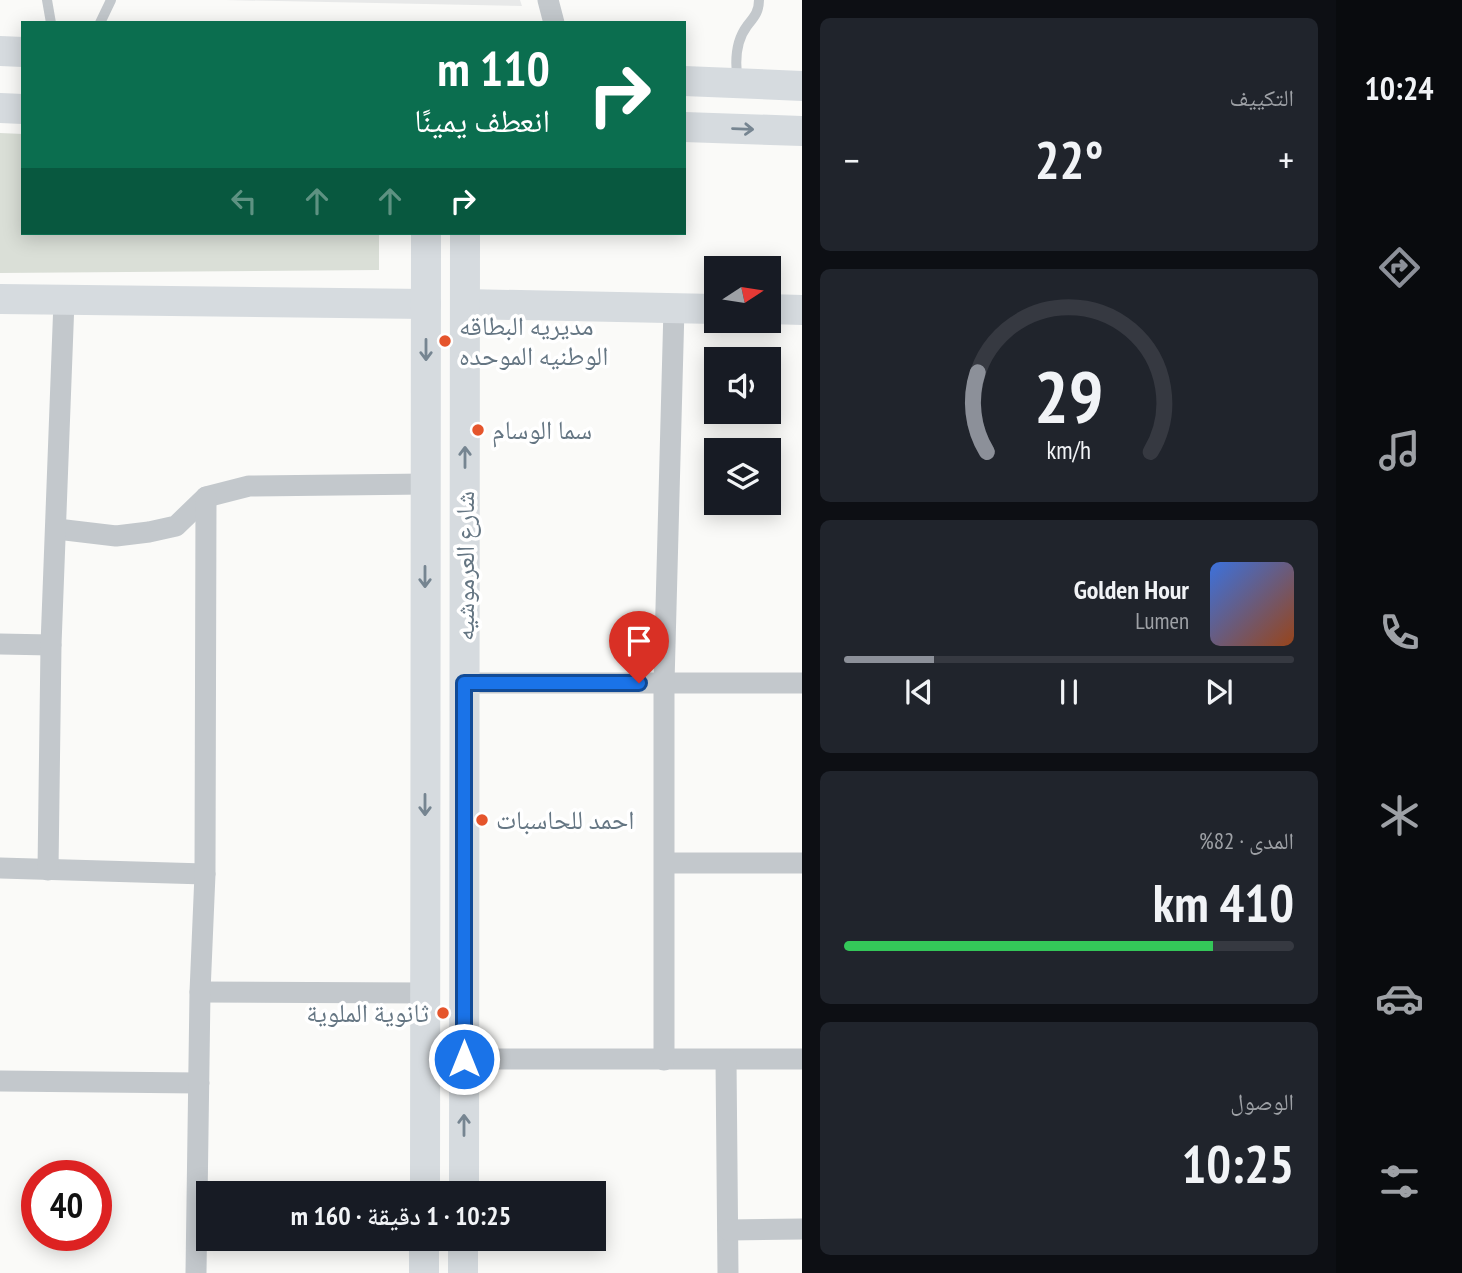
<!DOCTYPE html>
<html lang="ar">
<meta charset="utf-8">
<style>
:root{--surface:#171b24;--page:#20242c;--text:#f1f3f6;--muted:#9ea1a6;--line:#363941;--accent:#8c9099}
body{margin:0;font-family:"PT Sans Narrow","Noto Naskh Arabic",sans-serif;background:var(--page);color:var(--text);direction:rtl;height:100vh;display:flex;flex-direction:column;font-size:26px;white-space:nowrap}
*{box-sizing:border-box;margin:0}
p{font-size:23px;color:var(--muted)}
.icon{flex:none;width:38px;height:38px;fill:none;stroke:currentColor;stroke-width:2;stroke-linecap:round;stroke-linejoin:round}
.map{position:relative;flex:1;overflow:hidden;direction:ltr}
.drawer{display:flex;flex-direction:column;gap:18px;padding:18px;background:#0d0f14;width:534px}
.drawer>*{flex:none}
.hud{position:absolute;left:21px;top:21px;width:665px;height:214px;border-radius:0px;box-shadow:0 4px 18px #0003;direction:rtl;background:#0b6e4f;color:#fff;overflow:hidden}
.needle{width:46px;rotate:78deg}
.buttons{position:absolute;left:704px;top:256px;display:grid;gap:14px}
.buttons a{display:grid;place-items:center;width:77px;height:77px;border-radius:0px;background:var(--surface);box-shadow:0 4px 18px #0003;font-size:35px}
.speed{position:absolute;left:21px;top:1160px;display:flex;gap:14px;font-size:35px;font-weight:700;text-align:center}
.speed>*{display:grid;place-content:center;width:91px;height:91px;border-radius:50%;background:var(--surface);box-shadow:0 4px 18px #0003;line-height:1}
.speed .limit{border:10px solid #d22;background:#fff;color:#111}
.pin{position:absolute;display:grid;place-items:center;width:60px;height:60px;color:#fff;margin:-72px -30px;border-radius:50% 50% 50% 0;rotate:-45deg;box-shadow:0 0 7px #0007}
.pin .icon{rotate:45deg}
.me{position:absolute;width:77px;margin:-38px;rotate:0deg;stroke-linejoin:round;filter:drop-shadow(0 0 5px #0008)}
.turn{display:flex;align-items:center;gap:24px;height:147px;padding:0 21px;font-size:32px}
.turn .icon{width:91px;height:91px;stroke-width:2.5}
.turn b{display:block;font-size:49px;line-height:60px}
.lanes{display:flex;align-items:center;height:66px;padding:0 21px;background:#0003;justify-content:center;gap:35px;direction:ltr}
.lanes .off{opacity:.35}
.big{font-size:52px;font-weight:600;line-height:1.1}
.drawer .widget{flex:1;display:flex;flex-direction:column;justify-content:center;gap:10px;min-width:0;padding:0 24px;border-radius:10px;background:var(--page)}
.drawer .dial{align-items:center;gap:0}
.dial svg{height:182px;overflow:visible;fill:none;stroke:var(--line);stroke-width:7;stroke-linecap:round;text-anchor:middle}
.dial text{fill:var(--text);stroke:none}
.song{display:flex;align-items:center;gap:21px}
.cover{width:84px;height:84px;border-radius:10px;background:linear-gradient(135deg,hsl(220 70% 55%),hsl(20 70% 35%))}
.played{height:7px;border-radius:4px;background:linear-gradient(90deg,var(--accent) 20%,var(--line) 20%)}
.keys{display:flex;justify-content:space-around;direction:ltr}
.heat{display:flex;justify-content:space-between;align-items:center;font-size:38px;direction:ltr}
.charge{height:10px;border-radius:5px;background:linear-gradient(90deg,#34c759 82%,var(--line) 0)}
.trip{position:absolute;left:196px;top:1181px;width:410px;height:70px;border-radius:0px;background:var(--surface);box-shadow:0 4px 18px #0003;font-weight:600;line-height:70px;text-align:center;direction:rtl}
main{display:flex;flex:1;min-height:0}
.menu{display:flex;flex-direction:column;width:126px;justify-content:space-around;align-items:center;background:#090b0e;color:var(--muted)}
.menu .icon{width:49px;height:49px}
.menu .selected{color:var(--accent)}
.menu b{font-size:32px;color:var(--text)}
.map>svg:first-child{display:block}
</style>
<main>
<nav class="menu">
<b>10:24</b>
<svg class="icon selected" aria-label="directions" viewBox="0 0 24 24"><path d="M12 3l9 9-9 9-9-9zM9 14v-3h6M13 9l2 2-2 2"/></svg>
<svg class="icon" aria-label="music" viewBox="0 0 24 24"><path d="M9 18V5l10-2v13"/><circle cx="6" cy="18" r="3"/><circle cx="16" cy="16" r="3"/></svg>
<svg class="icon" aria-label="phone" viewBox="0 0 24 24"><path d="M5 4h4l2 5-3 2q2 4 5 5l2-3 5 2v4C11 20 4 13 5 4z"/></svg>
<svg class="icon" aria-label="climate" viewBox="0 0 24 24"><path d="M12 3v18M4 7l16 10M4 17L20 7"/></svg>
<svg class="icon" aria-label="car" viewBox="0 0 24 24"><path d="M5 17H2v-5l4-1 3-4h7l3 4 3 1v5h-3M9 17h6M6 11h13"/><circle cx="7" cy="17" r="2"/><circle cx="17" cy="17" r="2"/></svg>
<svg class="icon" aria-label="filters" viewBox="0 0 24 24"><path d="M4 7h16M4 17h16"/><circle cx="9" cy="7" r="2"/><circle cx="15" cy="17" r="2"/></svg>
</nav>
<section class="drawer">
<div class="widget"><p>التكييف</p>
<div class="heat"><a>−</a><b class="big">22°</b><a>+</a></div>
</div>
<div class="widget dial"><svg viewBox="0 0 100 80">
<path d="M14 69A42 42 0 1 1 86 69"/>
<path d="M14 69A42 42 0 0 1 10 34" stroke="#8c9099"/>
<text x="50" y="56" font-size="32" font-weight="700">29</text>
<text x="50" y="72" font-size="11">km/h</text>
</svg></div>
<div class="widget">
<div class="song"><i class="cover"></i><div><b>Golden Hour</b><p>Lumen</p></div></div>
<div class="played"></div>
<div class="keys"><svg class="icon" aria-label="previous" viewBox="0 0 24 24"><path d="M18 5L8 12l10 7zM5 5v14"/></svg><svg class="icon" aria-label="pause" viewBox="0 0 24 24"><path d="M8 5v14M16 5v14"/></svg><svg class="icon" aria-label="next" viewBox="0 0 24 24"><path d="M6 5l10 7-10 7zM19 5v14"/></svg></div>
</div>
<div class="widget"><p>المدى · 82%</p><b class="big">410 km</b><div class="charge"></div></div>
<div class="widget"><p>الوصول</p><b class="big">10:25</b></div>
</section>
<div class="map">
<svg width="803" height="1273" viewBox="0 0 803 1273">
<rect width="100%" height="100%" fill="#fafaf8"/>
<polygon fill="#e8e9e9" points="225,0 520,0 522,6"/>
<polygon fill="#dadfd7" points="0,133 23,134 23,233 379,233 379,270 0,273"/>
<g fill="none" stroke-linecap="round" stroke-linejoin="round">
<g stroke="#c3c8cc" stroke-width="10">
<polyline points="47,0 51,23"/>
<polyline points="100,23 111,0"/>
<path d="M738 82C735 64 735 42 747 26 754 17 759 12 759 0"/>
</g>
<g stroke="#c3c8cc" stroke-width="21">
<polyline points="548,0 554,23"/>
<polyline points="57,529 116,536 149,532 176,526 206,497 249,486 426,484"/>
<polyline points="0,644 51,645"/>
<polyline points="465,683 803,683"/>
<polyline points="666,863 803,863"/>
<polyline points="0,868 205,874"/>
<polyline points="48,870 51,645 64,301"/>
<polyline points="200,992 425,993"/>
<polyline points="464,1059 803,1059"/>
<polyline points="664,1060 664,683 674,308"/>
<polyline points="726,1060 728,1273"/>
<polyline points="0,1081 199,1083"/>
<polyline points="728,1230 803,1229"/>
<polyline points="196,1273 200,992 205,874 206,497"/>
</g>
<g stroke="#d6dbdf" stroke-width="30">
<polyline points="0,51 23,52"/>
<polyline points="684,81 803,86"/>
<polyline points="0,108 23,109"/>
<polyline points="684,127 803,131"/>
<polyline points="0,299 426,304"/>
<polyline points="465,304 716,309"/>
<polyline points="768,309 803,310"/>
<polyline points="425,1194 426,233"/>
<polyline points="464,1194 465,233"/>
<polyline points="424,1273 424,1239"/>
<polyline points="463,1273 463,1239"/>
</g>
</g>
<defs><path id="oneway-shaft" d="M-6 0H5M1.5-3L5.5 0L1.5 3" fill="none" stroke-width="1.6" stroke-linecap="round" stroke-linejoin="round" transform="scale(1.75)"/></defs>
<g stroke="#768591">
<use href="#oneway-shaft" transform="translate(743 129) rotate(2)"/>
<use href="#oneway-shaft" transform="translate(426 350) rotate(90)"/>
<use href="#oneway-shaft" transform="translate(465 457) rotate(-90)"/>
<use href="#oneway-shaft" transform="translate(425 577) rotate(90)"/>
<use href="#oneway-shaft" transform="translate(425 805) rotate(90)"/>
<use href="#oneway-shaft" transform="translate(464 1125) rotate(-90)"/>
</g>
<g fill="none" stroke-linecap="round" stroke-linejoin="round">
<defs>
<polyline id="route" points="464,1059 464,683 639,683"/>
</defs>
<use href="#route" stroke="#114b97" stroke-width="18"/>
<use href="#route" stroke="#1a73e8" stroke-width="12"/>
</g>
<g fill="#e5552c" stroke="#fff" stroke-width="2.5">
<circle cx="445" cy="341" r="7"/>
<circle cx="478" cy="430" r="7"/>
<circle cx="482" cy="820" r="7"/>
<circle cx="443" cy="1013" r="7"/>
</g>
<g text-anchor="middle" stroke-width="7" stroke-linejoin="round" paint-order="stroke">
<g font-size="26" fill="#657683" stroke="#fff" text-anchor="start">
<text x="459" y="335">مديريه البطاقه<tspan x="459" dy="30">الوطنيه الموحده</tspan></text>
<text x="492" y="439">سما الوسام</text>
<text x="496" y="829">احمد للحاسبات</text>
<text x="429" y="1022" text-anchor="end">ثانوية الملوية</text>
</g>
<g font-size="26" fill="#657683" stroke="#fff">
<text transform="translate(465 566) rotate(-90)" y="9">شارع العرموشيه</text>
</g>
</g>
</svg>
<div class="buttons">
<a><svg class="needle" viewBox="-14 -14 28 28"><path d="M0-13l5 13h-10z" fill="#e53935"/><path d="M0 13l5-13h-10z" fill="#9ea1a6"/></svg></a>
<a><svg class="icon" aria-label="sound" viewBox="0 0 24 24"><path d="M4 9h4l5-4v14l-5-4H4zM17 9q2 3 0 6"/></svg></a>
<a><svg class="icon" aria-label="layers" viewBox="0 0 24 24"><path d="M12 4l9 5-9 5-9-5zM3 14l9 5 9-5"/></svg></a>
</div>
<div class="speed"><div class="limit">40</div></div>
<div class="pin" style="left:639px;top:683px;background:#d93025"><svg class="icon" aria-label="arrive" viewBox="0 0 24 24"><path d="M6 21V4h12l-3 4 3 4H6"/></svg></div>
<svg class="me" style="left:464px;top:1059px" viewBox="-20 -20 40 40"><circle r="17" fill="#1a73e8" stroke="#fff" stroke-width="3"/><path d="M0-11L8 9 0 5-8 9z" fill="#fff"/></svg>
<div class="trip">10:25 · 1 دقيقة · 160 m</div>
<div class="hud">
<div class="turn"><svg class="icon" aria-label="right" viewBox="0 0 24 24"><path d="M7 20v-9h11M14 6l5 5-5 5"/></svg><div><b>110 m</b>انعطف يمينًا</div></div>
<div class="lanes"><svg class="icon off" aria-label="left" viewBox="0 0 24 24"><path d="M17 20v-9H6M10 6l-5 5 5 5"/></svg><svg class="icon off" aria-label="ahead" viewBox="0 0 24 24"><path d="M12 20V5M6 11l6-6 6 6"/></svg><svg class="icon off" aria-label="ahead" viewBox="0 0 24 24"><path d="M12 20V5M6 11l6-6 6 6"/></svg><svg class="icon" aria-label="right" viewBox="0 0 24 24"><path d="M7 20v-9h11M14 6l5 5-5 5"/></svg></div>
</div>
</div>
</main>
